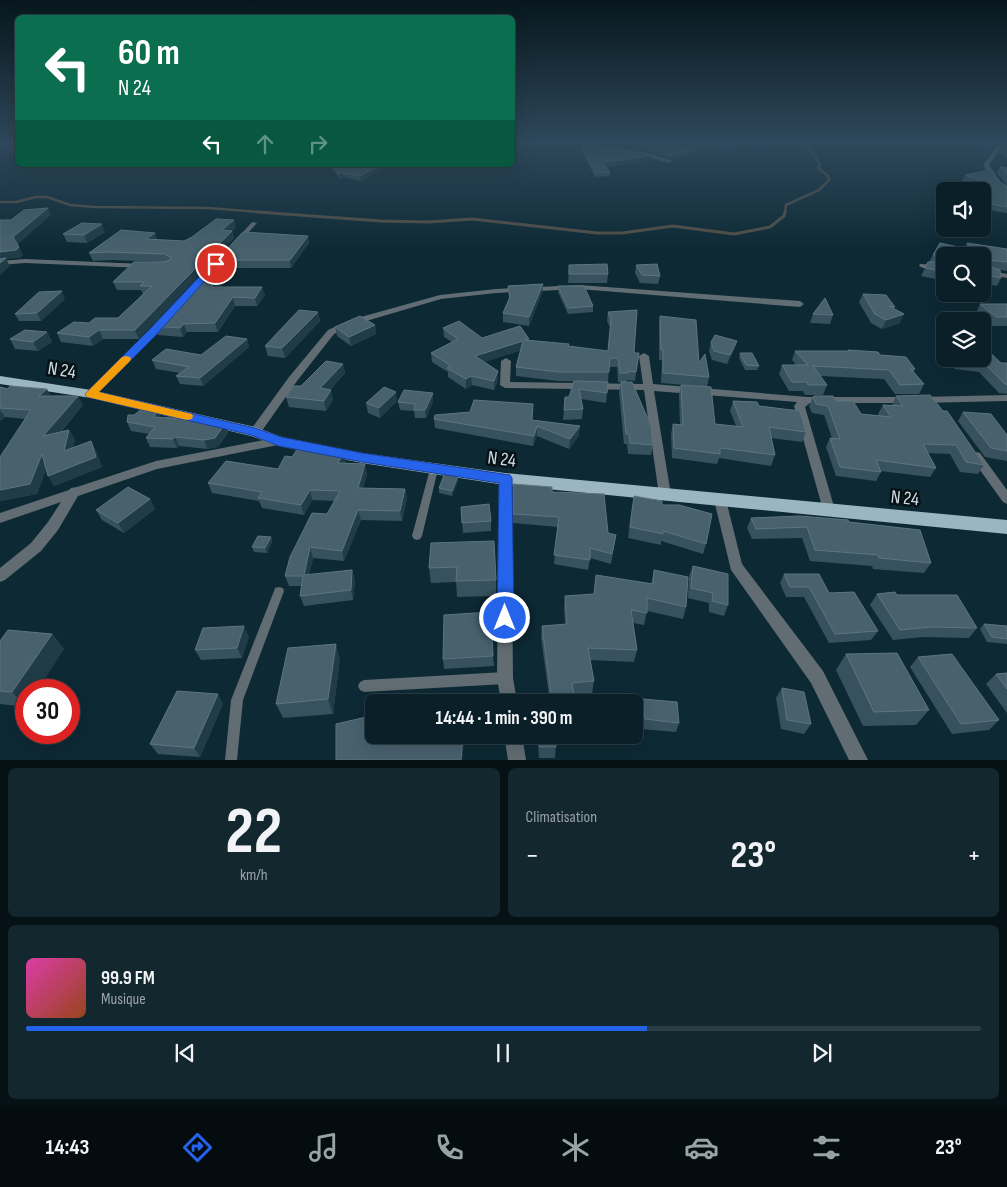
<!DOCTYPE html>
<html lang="fr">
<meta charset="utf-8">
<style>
:root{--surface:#0a1f27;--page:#13272f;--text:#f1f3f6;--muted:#99a2a7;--line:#2a3d44;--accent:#2563eb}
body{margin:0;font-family:"Sofia Sans Condensed",sans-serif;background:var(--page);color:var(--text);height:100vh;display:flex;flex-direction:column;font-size:19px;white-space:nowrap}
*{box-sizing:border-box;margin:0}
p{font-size:16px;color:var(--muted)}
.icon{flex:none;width:28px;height:28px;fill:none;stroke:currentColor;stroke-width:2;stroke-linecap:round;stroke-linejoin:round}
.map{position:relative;height:760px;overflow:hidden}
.sheet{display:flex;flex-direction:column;gap:8px;padding:8px;background:#061115;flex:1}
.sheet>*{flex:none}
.banner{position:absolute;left:15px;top:15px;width:500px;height:152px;border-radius:8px;box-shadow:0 5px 20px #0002,0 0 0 1px var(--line);background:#0b6e4f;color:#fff;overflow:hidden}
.tools{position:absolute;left:936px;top:182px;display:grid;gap:10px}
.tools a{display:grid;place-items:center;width:55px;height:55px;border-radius:8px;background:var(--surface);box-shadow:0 5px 20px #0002,0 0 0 1px var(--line);font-size:25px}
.speed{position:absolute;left:15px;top:679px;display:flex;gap:10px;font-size:25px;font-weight:700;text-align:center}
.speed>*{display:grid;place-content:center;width:65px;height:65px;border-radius:50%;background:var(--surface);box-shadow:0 5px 20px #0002,0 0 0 1px var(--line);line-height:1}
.speed .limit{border:8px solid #d22;background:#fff;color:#111}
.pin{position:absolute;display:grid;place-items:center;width:42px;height:42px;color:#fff;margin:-21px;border:2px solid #fff;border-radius:50%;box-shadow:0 1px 5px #0007}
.me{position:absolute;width:55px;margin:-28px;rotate:0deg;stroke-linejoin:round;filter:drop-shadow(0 0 4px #0008)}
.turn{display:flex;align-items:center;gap:18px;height:105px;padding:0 20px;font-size:22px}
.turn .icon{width:65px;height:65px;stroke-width:2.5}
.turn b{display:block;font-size:35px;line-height:42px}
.lanes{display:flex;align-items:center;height:48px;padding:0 20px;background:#0003;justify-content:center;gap:25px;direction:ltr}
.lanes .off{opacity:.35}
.big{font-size:38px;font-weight:700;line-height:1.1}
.sheet .widget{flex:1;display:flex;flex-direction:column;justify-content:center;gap:8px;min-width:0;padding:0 18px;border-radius:8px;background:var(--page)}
.sheet .dial{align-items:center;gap:0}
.dial b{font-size:65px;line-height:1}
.song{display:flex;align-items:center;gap:15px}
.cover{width:60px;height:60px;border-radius:8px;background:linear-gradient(135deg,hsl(320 70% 55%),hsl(20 70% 35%))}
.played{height:5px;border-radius:2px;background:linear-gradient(90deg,var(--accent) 65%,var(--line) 65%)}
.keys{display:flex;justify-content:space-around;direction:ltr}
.heat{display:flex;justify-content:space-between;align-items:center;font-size:28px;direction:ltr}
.sheet .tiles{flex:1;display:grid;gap:8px;grid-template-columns:1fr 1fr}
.widget:last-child{grid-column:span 2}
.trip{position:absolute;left:365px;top:694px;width:278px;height:50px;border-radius:8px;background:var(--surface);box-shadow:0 5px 20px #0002,0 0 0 1px var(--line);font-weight:700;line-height:50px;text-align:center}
.tabs{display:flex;height:80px;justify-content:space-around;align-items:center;background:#040c10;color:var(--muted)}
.tabs .icon{width:35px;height:35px}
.tabs .active{color:var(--accent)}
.tabs b{font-size:22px;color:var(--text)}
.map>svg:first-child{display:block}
</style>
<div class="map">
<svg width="1007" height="760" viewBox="0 0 1007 760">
<rect width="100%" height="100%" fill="#0d2934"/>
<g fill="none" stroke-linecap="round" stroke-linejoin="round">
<g stroke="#555046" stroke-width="2.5">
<polyline points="0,202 16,202 36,197 47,197 70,205 95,207 208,208 273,213"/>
<polyline points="785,213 786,205 819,190 829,180 828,176 818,168 820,165 809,147 802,144"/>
</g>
<polyline stroke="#555046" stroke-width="3" points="257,212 381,221 428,222 472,219 597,233 622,233 673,226 734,234 770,227 784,216 785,212"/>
<g fill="#616d73" fill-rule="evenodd">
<polygon points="434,466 437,467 438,469 422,536 420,539 417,540 414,539 412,536 430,469 431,467"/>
<polygon points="279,587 283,588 284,591 243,700 237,760 225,760 231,700 274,591 275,588"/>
<polygon points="505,672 509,674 511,678 509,682 505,684 364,692 360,690 358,686 360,682 364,680"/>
</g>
<g fill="#616d73" fill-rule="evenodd">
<polygon points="576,144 591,144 609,148 607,149"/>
<polygon points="998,145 1002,146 989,165 1001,183 1007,187 1007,192 997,185 983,165"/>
<polygon points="639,151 671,160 672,161 669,163 637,154"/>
<polygon points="307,165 317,165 309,168"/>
<polygon points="252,222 257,223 240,242 236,242 236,240"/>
<polygon points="25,259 144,264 148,266 144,268 25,263 0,265 0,261"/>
<polygon points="920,264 945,265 945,269 923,268 919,266"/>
<polygon points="982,269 1007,274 1007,278 982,273"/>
<polygon points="579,285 800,301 804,304 800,307 579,289 496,293 441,299 356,324 334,334 297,381 259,435 251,435 249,432 289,377 328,330 350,320 440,295 496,289"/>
<polygon points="163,318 166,319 167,321 166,323 95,396 87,396 86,394 87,392 160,319"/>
<polygon points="644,353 649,356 653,384 808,397 906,397 911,400 906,403 810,403 805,407 835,510 834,513 829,515 824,513 823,510 794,406 797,402 654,391 671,495 669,498 665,500 661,498 659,495 644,390 505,388 500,385 501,361 506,358 511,361 510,382 643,384 639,356"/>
<polygon points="1007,395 1007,401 921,403 916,400 921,397"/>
<polygon points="279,437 283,438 285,441 283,444 157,469 78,496 58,530 41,551 5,580 0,582 0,568 31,543 48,522 61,502 0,523 0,513 69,490 71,488 77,487 156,461"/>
<polygon points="976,452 980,453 1007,490 1007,504 1003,502 972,459 970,456 972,453"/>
<polygon points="505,475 509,476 511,479 513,678 517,702 501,702 497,678 499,479 501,476"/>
<polygon points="720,495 724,497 726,500 742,564 823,671 868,760 849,760 811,683 731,570 714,500 716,497"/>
<polygon points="504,735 522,735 526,760 508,760"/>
</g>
<polygon fill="#9bb5c1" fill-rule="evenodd" points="0,376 91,390 255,427 282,437 362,453 505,473 1007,520 1007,534 505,485 362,463 279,446 251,436 91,398 0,384"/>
</g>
<g fill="#37525e">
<polygon points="627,144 741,144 733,148 724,146 672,159"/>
<polygon points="977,144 996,144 991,151"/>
<polygon points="1002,144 1007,144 1007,158 999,154 1003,146"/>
<polygon points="582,147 651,160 606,167 610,172 610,176 595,177 582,151"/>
<polygon points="84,165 133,165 129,168 85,168"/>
<polygon points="329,165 390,165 361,181 343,177 340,179"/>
<polygon points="1000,167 1007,168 1007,185 997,173"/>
<polygon points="965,175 999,181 1007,186 1007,213 988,210 981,187 962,181"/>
<polygon points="236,227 232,231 234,238 139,339 103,339 93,346 61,342 57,333 89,323 118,318 143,294 141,290 117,290 113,282 164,262 112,260 93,261 89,253 155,233 157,240 184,241"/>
<polygon points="105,232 87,243 67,242 63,234"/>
<polygon points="243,232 308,236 309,243 291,268 237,268 220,287 265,295 257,306 235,306 218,332 187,332 183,337 158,335 154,326"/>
<polygon points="967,243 1007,249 1007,271 1000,270 1001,278 997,286 982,283 982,256 945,256 945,281 921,276 925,268 929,262 933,255 964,249"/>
<polygon points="569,265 608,274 607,283 568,283"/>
<polygon points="636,265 660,276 658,284 640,283 635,273"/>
<polygon points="543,284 542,293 529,326 503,322 503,313 509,299 508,286"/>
<polygon points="558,286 593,306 593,312 568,314 558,292"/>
<polygon points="863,294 895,307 894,309 900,323 882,329 871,323 859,302"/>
<polygon points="65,299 41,321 19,321 15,314"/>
<polygon points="980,304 1007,304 1007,326 990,326 976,313"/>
<polygon points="318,312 320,321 285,358 268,356 265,346"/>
<polygon points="608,312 634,353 636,372 635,381 627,380 627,382 653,445 651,455 628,454 627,444 624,444 619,392 621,382 618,382 617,367 609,367 608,382 558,381 516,376 516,367 521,350 484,362 498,371 498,380 494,390 472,385 466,389 448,377 448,372 432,362 431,353 452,342 444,337 443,328 482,338 529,340 569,347 608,351 610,327 607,321"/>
<polygon points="813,314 833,315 830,324 810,323"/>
<polygon points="660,316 699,363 709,377 707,387 661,383 662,360 659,360 659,325"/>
<polygon points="375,325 376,334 351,346 337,336 335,327"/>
<polygon points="47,332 52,342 38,351 15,349 10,339"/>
<polygon points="940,332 945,332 945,354 935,340"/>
<polygon points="247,339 249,347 203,386 180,384 176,376 180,373 156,369 152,360 201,355"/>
<polygon points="737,341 734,350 727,364 712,360 709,351 711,342"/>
<polygon points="848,350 880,355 915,369 914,372 924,384 919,394 895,394 884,379 820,376 827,385 823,395 805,395 803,391 789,391 779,374 782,365 796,365 792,360 795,351 847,351"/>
<polygon points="740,353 759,366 757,370 745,370 739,358"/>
<polygon points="948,359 982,359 1001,363 1007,363 1007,394 999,393 979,372 955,369"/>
<polygon points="343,364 345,373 330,390 333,400 326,411 289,407 286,397 301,386"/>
<polygon points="574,381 608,382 606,403 581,399 583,409 582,419 563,420 564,410 569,397"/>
<polygon points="681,385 715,424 736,426 730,411 733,401 759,406 806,432 802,442 771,438 775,455 771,466 719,458 717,464 672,458 671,434 673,424 680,425 679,395"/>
<polygon points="0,387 50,396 83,405 61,432 69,430 75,440 73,448 91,441 96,451 102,467 54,486 46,469 37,494 0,501 0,457 25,419 5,417 0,421"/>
<polygon points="433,393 433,401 426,418 415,418 414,411 400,410 398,402"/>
<polygon points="896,396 984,465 978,474 960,472 950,454 928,453 936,468 930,477 880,471 881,472 876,481 836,476 826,447 830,438 832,438 824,415 812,413 809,406 813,397 836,401 861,414 879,416 878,414 883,405 892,405"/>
<polygon points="397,401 380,418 368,413 366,403"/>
<polygon points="963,412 1007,435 1007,461 985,457 958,421"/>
<polygon points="160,417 209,420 210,422 225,424 228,433 218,447 207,449 179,446 177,448 150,447 146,438 149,434 131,431 127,422"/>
<polygon points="434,419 532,420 579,436 569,449 537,436 533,446 435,428"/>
<polygon points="346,462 346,463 367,474 363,488 405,489 407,499 402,521 361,520 344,561 313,558 309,575 352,570 355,580 353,600 304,606 300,596 302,586 289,586 285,576 327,514 335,501 312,500 304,515 262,508 259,501 212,493 208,483 278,469"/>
<polygon points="458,481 452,496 439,493 439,488"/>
<polygon points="513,484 552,492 608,533 616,535 611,564 590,558 588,570 554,564 558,527 513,523"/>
<polygon points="150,499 155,509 124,533 102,520 96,510"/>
<polygon points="662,505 706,544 703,554 661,541 661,545 628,538 632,506"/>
<polygon points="461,507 491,521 491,531 463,533"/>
<polygon points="751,518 849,522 931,563 924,573 873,569 872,566 810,561 802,538 752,539 747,528"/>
<polygon points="271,537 272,542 267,553 254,552 252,547"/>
<polygon points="431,543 496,580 496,596 457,597 456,582 431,583 429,568"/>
<polygon points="693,566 728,605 724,616 709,612 709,603 688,598 689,576"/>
<polygon points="654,570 686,607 683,619 647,611 644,625 633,623 637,650 634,662 590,660 594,681 592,693 574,695 575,702 550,702 541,638 542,626 565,625 564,608 565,596 594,594 596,575 651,584"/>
<polygon points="784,574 829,593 878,631 871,640 829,643 804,597 786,597 780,583"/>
<polygon points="877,594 897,595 977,628 969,638 923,637 893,640 870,605"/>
<polygon points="984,624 1007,626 1007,644 987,642 980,629"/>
<polygon points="52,634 64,649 26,690 26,707 0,704 0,641"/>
<polygon points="249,637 242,658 201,660 195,650"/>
<polygon points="846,654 929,710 916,725 863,726 836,670"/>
<polygon points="493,656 494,666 444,669 443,659"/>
<polygon points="918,657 999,720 989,730 952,734 910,667"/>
<polygon points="340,659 333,714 283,718 276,704"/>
<polygon points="1007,673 1007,713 986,684 996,674"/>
<polygon points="782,688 811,724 804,734 781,729 776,698"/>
<polygon points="643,699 679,723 676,732 642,729 640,709"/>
<polygon points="223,704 200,757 158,754 150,744"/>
<polygon points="537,735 586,735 584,743 556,744 555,758 539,758"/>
</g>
<g fill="#203c47">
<polygon points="714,144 724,144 724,146 672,159 672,155"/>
<polygon points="734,144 741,144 733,148"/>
<polygon points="18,149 18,154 10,154 8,150"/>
<polygon points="652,155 651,160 603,167 603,163"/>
<polygon points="381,165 390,165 361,181 360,176"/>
<polygon points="342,173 343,177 340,179 339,174"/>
<polygon points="48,208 51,215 17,245 13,237"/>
<polygon points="234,220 236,227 224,237 222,230"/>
<polygon points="102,224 105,232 87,243 84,235"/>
<polygon points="232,231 234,238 139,339 135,330"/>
<polygon points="155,233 157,240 146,239"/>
<polygon points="308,236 309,243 291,268 290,260"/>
<polygon points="19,247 23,255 20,258 6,259 10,266 0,275 0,252"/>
<polygon points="235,260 237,268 213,295 211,287"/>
<polygon points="543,284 542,293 529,326 529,317"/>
<polygon points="262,287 265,295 257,306 255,298"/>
<polygon points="62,291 65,299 41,321 37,313"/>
<polygon points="233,297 235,306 218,332 215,323"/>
<polygon points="318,312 320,321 285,358 282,348"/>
<polygon points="904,314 900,323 882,329 886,320"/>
<polygon points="184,324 187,332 183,337 180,328"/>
<polygon points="375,325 376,334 351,346 349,337"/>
<polygon points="99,330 103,339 93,346 89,337"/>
<polygon points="47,332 52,342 38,351 33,342"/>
<polygon points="247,339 249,347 203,386 200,378"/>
<polygon points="523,341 523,350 475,365 475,356"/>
<polygon points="737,341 734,350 727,364 730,355"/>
<polygon points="343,364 345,373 322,398 320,388"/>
<polygon points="498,371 498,380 494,390 494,381"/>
<polygon points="471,376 472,385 466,389 466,379"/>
<polygon points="47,389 52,399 39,396"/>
<polygon points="331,390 333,400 326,411 324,401"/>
<polygon points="396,392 397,401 380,418 379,408"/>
<polygon points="433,393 433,401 426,418 425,410"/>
<polygon points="78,396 83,405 49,445 43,436"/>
<polygon points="0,410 5,417 0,421"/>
<polygon points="158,412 162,421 153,417"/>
<polygon points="225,424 228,433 218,447 207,449 204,440"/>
<polygon points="537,426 537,436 533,446 534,436"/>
<polygon points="580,426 579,436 569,449 570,439"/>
<polygon points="69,430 75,440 70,461 64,451"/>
<polygon points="175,437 179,446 177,448 173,439"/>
<polygon points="91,441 96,451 102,467 54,486 48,476"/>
<polygon points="344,452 346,462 340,473 338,463"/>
<polygon points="42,454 48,464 37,494 0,501 0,490"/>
<polygon points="365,464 367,474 360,498 358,488"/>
<polygon points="458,476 458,481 452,496 452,491"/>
<polygon points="405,489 407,499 402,521 400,511"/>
<polygon points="310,490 312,500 304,515 301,505"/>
<polygon points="150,499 155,509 124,533 118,523"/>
<polygon points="358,510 361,520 344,561 342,551"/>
<polygon points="271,537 272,542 267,553 265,548"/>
<polygon points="310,547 313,558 307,586 304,575"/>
<polygon points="352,570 355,580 353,600 351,590"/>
<polygon points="244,626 249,637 242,658 237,648"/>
<polygon points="52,634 64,649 38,690 26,690 26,707 12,692"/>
<polygon points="336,644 340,659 333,714 328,699"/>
<polygon points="218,694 223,704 200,757 194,748"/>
<polygon points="371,716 374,725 374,735 376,753 373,744"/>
<polygon points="463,735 464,743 462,760 461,760"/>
</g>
<g fill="#48616d" stroke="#5d7580">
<polygon points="14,144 18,144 18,149 8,150"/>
<polygon points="640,144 714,144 672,155"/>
<polygon points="1004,144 1007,144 1007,152 1001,149"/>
<polygon points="582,147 608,147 652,155 603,163 610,172 595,172"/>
<polygon points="332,165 381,165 360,176 342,173 339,174"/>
<polygon points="1000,167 1007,168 1007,175"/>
<polygon points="990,170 999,181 1007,186 1007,207 991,204 984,182 965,175"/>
<polygon points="48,208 13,237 19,247 16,250 0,252 0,220 11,220 24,210"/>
<polygon points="216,219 234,220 222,230 232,231 135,330 99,330 89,337 57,333 74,322 89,323 95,318 118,318 152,286 140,286 144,282 113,282 134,262 165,262 171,259 170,257 165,254 109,252 89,253 121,230 155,233 146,239 184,241 192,237"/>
<polygon points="82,223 102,224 84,235 63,234"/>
<polygon points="243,232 308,236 290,260 235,260 211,287 262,287 255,298 233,297 215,323 184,324 180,328 154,326"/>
<polygon points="940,243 972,250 967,243 1007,249 1007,262 999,261 985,260 984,265 1000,270 1001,278 982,274 982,256 950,256 933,255"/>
<polygon points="6,258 0,263 0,259"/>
<polygon points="928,262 945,262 945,272 925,268"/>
<polygon points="607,264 608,274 569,274 569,265"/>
<polygon points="657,264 660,276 642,275 636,265"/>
<polygon points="543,284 529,317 503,313 510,297 508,286"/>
<polygon points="558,286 584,286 593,306 568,308"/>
<polygon points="62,291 37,313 15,314 39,292"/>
<polygon points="863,294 886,295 895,307 889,306 904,314 886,320 875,314"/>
<polygon points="825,298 833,315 813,314"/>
<polygon points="980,304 1007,304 1007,317 996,317"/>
<polygon points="299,310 318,312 282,348 265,346"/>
<polygon points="637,310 634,353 639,353 636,372 628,371 628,373 620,373 618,358 610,358 609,372 559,372 516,367 523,341 475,356 498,371 494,381 471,376 466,379 447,368 451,366 431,353 458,339 443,328 459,321 482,338 520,326 529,339 525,340 569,344 568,346 608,351 611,319 608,312"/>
<polygon points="360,316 375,325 349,337 335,327"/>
<polygon points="660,316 696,320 699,363 705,354 709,377 663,373 663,350 661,350"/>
<polygon points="25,330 47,332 33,342 10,339"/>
<polygon points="940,332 945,332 945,339"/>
<polygon points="715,335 737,341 730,355 714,351 711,342"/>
<polygon points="226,336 247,339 200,378 176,376 189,367 152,360 166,349 201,355"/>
<polygon points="982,345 1001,363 1007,363 1007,385 1005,384 984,363 960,361 958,359 982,359"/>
<polygon points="848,350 878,352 880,355 906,357 915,369 911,369 924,384 900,385 889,370 813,366 827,385 808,385 807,382 792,382 782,365 808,365 795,351 849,351"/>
<polygon points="740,353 752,353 759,366 746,365"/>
<polygon points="326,361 343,364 320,388 331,390 324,401 286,397 294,386 301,386"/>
<polygon points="574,381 608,382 607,393 579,389 583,409 564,410 565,397 569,397"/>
<polygon points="621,382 632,382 651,426 653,445 630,443 629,434 626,434"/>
<polygon points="681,385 711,387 715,424 743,427 733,401 757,402 759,406 800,411 806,432 769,427 775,455 720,448 720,454 674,448 673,424 683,425"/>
<polygon points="10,386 47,389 39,396 78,396 43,436 69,430 64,451 91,441 96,457 48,476 42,454 30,484 0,490 0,457 31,410 0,408 0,387 8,389"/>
<polygon points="384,387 396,392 379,408 366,403"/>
<polygon points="404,390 433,393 425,410 414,410 415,404 398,402"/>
<polygon points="930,395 943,411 947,411 984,465 966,462 956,445 923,444 936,468 876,460 881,472 840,467 830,438 840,439 828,406 816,404 813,397 814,396 833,396 836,401 853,401 861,414 891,417 883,405 903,406 896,396"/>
<polygon points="474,400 533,404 532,420 580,426 570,439 537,426 534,436 434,419 435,415 470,412"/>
<polygon points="142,409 158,412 153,417 190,419 193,416 209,420 208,422 225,424 215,438 204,440 175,437 173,439 146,438 155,427 127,422 128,415 134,415"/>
<polygon points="963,412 991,414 1007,435 1007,451 991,448"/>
<polygon points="300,445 329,449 344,452 338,463 365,464 358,488 405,489 400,511 358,510 342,551 310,547 304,575 352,570 351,590 300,596 303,576 285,576 290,557 312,513 327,514 340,491 310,490 301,505 258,498 262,492 208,483 226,461 278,469 285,456 292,457"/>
<polygon points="445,473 458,476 452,491 439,488"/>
<polygon points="513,484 552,487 552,492 604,494 608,533 616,535 612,554 590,548 590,560 554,555 559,517 513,514"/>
<polygon points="128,487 150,499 118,523 96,510"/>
<polygon points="634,496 662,501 662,505 679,505 712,514 706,544 663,531 663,534 630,527"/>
<polygon points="489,504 491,521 462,523 461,507"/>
<polygon points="800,516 848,520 849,522 920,530 931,563 879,558 878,555 815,550 807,527 756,529 751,518"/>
<polygon points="258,536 271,537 265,548 252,547"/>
<polygon points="494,541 496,580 456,581 457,567 429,568 431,543"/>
<polygon points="693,566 728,574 728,605 712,601 713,593 691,588"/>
<polygon points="654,570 688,577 686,607 647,598 647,613 631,610 637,650 588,648 594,681 572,683 575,702 552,702 542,626 567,624 565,596 594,594 596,575 653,584"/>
<polygon points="784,574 819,574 829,593 854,592 878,631 835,634 809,587 790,587"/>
<polygon points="895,592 897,595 957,595 977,628 931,627 900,630 877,594"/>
<polygon points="491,612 493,656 443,659 444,615"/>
<polygon points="984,624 1007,626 1007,639 992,637"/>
<polygon points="244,626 237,648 195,650 203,628"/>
<polygon points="8,630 52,634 12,692 0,691 0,641"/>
<polygon points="336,644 328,699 276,704 288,648"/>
<polygon points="897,653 929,710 874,712 846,654"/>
<polygon points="952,654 999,720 961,724 918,657"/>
<polygon points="1007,673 1007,689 996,674"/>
<polygon points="782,688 804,692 811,724 787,720"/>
<polygon points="177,691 218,694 194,748 150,744"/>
<polygon points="643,699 677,702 679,723 645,719"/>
<polygon points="371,716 373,744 405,735 463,735 461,760 336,760 336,724"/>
<polygon points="539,735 555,735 556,747 540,747"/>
</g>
<linearGradient id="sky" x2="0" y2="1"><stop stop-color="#07171d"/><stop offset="0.57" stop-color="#2f495c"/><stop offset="1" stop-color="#2f495c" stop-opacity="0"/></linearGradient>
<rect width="1007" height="251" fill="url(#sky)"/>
<polygon fill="#2563eb" stroke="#184099" points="213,262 220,264 156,335 99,392 255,428 281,437 362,453 510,475 512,478 514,618 511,624 505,626 499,624 497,618 499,483 362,462 279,446 251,435 87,397 85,394 149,330"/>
<polygon fill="#f59e0b" points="126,356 130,357 131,359 130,361 99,392 192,414 193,416 192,419 187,420 87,397 85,394 122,357"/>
<g text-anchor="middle" stroke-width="5" stroke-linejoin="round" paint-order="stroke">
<g font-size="19" fill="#cedde5" stroke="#061115">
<text transform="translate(62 369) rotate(9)" y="7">N 24</text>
<text transform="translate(502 458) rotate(7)" y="7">N 24</text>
<text transform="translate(905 497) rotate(6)" y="7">N 24</text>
</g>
</g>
</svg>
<div class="tools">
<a><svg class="icon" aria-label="sound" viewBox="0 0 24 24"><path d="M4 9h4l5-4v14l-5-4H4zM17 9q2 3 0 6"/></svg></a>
<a><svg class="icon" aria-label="search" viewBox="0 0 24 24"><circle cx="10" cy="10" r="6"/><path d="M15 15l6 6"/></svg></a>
<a><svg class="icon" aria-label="layers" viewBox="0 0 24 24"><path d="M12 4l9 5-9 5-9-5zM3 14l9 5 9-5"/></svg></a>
</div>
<div class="speed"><div class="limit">30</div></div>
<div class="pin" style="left:216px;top:264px;background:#d93025"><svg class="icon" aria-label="arrive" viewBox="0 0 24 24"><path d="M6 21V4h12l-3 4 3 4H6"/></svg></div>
<svg class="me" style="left:505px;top:618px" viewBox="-20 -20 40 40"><circle r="17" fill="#2563eb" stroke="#fff" stroke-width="3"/><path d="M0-11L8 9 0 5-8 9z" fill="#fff"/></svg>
<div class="trip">14:44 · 1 min · 390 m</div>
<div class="banner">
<div class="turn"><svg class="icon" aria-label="left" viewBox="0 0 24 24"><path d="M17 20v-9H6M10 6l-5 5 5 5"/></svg><div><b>60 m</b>N 24</div></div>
<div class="lanes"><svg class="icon" aria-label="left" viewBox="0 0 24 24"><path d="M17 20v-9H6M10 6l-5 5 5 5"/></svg><svg class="icon off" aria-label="ahead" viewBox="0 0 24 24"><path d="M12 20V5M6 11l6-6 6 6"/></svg><svg class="icon off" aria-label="right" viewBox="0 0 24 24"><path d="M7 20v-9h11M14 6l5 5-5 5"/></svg></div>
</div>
</div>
<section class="sheet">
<div class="tiles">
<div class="widget dial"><b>22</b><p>km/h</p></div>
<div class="widget"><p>Climatisation</p>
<div class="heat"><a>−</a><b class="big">23°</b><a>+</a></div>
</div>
<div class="widget">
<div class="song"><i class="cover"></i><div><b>99.9 FM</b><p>Musique</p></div></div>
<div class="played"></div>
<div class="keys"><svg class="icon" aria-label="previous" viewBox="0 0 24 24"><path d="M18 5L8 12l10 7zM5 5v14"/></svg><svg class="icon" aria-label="pause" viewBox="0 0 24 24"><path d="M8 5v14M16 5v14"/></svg><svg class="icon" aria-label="next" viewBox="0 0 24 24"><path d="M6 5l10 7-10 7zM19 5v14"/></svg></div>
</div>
</div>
</section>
<nav class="tabs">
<b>14:43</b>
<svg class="icon active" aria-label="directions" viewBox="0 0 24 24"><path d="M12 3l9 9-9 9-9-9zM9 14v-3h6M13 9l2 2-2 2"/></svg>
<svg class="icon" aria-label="music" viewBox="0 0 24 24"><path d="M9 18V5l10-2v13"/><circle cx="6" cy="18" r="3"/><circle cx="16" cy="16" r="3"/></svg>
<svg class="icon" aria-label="phone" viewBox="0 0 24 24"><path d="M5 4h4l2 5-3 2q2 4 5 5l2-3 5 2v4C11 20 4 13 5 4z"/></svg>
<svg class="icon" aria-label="climate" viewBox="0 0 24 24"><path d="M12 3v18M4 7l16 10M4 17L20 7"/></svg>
<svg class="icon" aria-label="car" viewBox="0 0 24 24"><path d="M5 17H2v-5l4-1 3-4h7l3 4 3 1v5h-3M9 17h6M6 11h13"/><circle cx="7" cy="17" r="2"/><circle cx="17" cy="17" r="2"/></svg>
<svg class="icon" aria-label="filters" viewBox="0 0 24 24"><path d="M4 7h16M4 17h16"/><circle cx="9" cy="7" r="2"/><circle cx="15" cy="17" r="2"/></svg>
<b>23°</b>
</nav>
